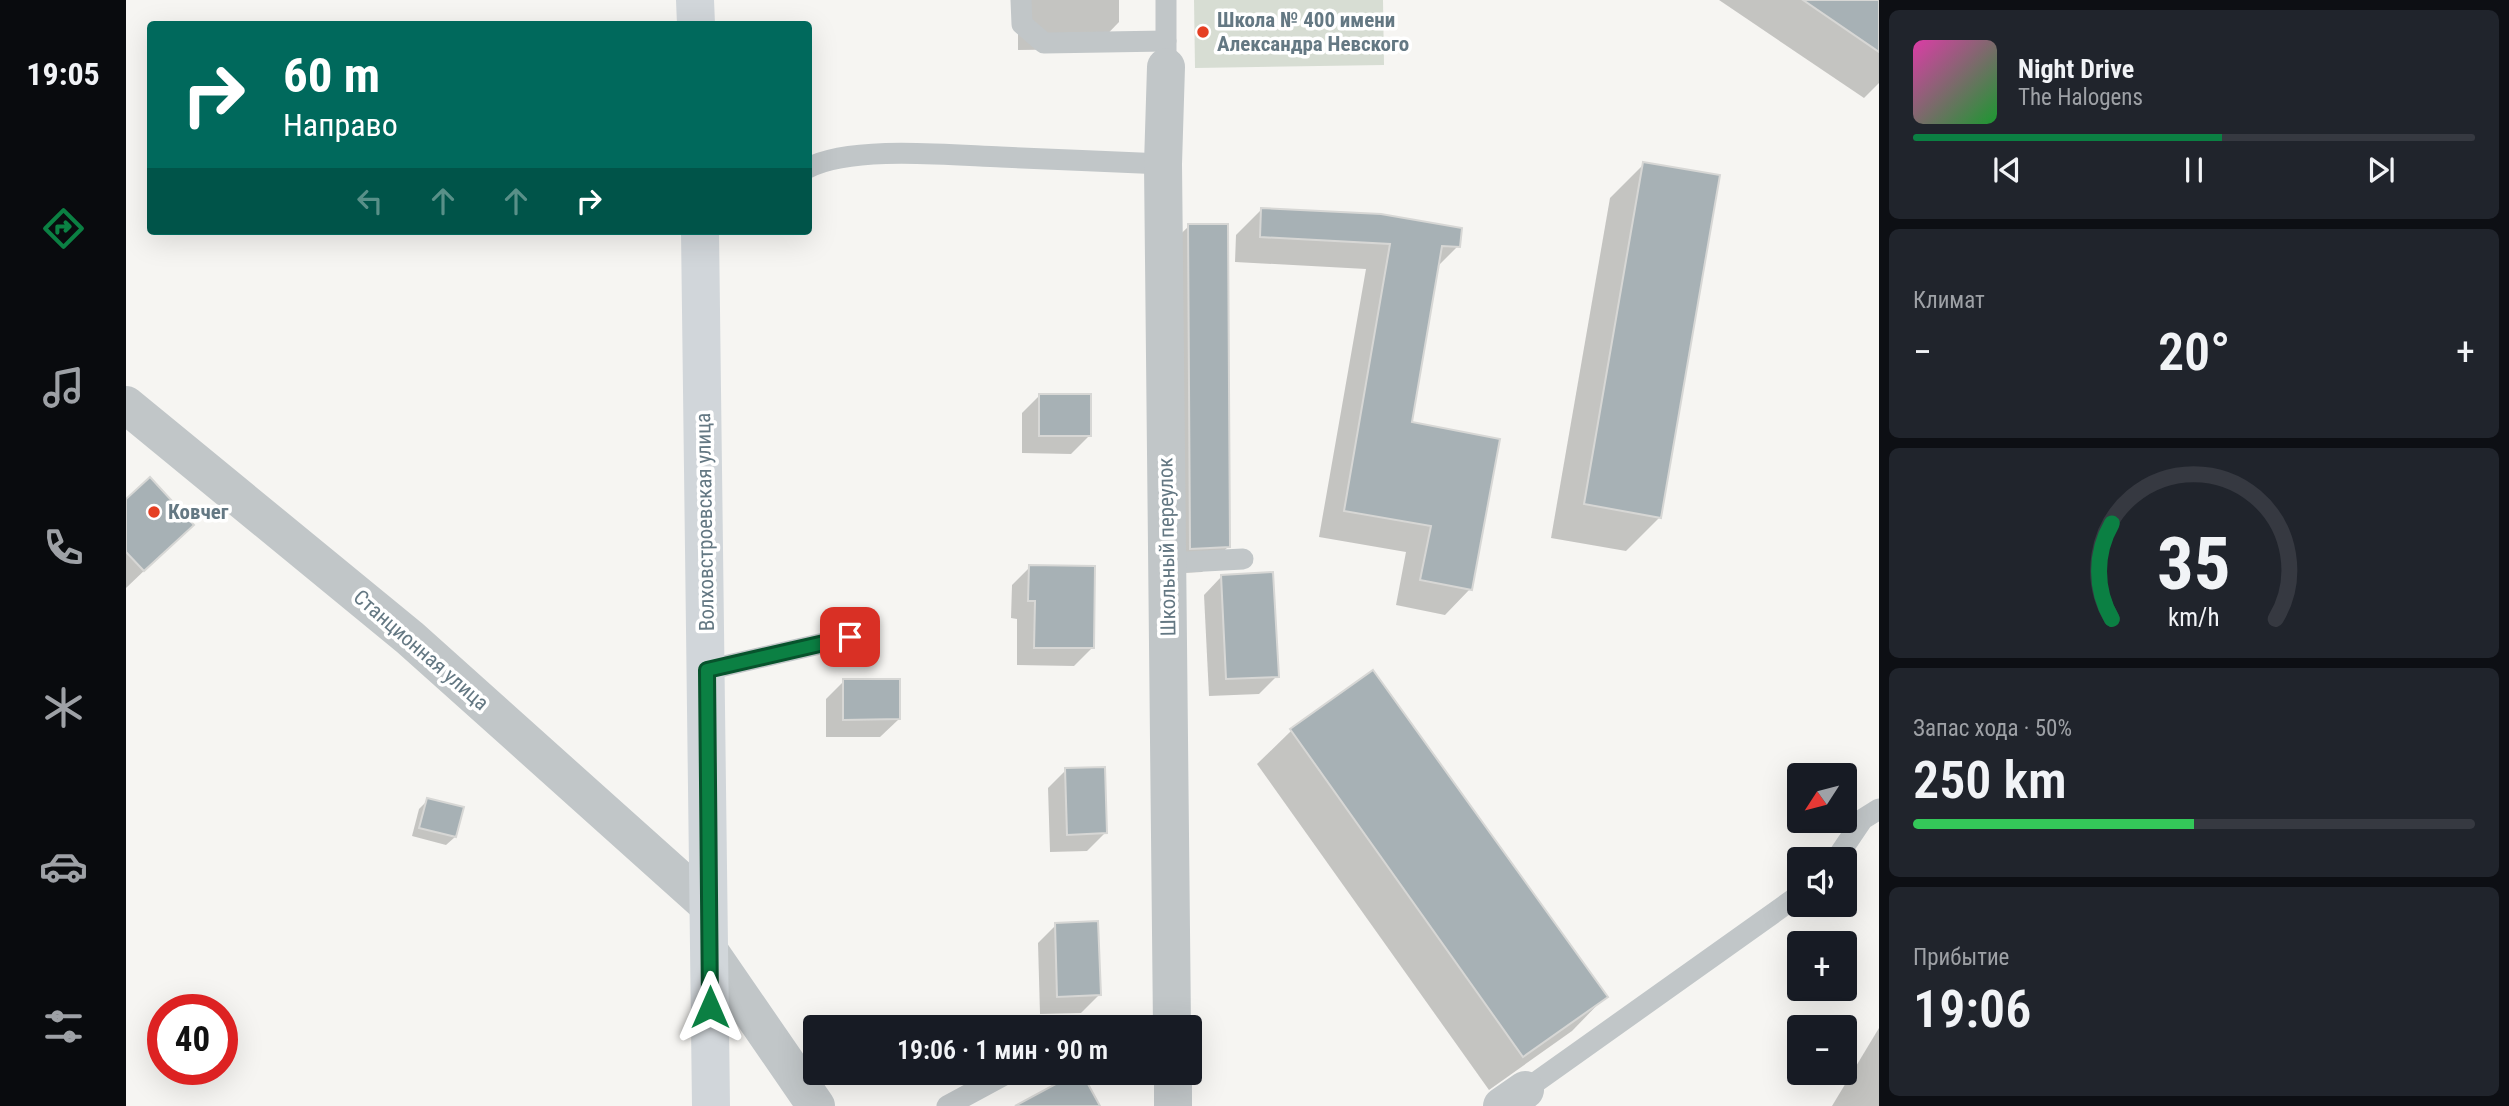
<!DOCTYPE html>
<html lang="ru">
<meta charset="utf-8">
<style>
:root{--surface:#171b24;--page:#20242c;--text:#f1f3f6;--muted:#9ea1a6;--line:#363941;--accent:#0b8043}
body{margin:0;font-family:"Roboto Condensed",sans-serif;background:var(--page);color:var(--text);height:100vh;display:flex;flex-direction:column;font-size:26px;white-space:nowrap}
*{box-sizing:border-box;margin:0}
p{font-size:23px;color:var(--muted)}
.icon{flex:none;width:38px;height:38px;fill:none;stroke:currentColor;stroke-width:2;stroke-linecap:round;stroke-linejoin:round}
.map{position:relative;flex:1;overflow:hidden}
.drawer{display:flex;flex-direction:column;gap:10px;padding:10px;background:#0d0f14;width:630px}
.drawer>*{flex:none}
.hud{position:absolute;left:21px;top:21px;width:665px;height:214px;border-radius:7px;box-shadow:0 7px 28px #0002;background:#00695c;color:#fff;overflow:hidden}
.needle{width:46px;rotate:234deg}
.fabs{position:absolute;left:1661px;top:763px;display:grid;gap:14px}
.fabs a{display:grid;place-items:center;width:70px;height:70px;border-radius:7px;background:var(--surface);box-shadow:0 7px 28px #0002;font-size:35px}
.speed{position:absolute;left:21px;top:994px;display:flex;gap:14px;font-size:35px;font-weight:700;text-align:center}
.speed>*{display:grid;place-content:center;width:91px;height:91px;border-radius:50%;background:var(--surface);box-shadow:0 7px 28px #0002;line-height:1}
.speed .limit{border:10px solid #d22;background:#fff;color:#111}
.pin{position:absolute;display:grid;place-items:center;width:60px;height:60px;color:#fff;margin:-30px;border-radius:14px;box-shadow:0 4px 10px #0006}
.me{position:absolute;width:77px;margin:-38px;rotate:0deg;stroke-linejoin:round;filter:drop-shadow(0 0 5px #0008)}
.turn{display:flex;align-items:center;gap:24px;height:147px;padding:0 21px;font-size:32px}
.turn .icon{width:91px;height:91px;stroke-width:2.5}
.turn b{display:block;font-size:49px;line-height:60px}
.lanes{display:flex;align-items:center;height:66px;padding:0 21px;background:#0003;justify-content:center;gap:35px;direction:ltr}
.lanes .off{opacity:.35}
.big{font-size:52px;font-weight:600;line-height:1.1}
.drawer .widget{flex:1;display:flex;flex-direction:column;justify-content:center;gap:10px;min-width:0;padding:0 24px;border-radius:10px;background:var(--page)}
.drawer .dial{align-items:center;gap:0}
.dial svg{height:182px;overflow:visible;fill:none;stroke:var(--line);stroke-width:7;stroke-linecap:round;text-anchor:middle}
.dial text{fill:var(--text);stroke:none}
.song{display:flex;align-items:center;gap:21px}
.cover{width:84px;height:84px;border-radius:10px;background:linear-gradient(135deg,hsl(320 70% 55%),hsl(130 70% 35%))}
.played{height:7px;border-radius:4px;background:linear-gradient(90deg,var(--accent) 55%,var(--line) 55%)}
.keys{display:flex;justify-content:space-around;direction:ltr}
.heat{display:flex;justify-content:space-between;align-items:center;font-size:38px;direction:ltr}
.charge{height:10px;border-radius:5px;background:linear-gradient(90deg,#34c759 50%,var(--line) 0)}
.trip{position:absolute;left:677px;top:1015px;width:399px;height:70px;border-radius:7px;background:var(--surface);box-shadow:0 7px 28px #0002;font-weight:600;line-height:70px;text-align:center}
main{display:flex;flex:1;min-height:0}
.tabs{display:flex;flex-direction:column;width:126px;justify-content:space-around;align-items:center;background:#090b0e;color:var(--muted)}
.tabs .icon{width:49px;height:49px}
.tabs .current{color:var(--accent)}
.tabs b{font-size:32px;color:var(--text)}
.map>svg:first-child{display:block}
</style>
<main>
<nav class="tabs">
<b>19:05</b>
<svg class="icon current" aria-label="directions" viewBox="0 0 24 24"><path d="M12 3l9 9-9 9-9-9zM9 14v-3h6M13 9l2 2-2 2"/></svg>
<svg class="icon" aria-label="music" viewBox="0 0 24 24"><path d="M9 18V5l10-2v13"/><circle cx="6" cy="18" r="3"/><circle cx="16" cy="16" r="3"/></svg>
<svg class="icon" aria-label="phone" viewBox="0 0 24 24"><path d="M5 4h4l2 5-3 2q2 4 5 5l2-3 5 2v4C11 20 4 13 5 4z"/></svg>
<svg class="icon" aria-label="climate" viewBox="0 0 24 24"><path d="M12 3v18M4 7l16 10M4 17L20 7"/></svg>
<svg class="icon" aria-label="car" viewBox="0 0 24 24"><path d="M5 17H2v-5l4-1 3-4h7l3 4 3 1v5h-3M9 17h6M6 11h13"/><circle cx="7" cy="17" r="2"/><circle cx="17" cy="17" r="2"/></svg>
<svg class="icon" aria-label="filters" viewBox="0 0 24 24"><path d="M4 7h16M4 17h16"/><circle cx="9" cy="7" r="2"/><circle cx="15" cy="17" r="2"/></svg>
</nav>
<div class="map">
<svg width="1753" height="1106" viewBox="0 0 1753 1106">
<rect width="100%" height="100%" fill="#f6f5f2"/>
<polygon fill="#d7ddd3" points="1068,0 1257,0 1258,65 1069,68"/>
<g fill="#0003">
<polygon points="892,0 993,0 993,22 967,49 892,50"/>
<polygon points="1593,0 1753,0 1753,83 1738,98"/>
<polygon points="1518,164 1534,517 1500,551 1425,538 1484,198"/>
<polygon points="1136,209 1332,246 1310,268 1284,424 1344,589 1319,615 1270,605 1280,552 1193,537 1240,269 1109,262 1110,235"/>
<polygon points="1063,226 1103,546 1076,572 1038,574 1036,252"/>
<polygon points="914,395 963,436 945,454 896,453 896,413"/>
<polygon points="0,501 66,525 0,588"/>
<polygon points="904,567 966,648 948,666 891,665 891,619 885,618 886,585"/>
<polygon points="1096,576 1151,676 1133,694 1083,696 1078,595"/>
<polygon points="1247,672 1479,997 1446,1031 1363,1090 1131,764 1165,731"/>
<polygon points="718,681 773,719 754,737 700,737 700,699"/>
<polygon points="940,770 979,833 961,851 924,852 922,788"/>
<polygon points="302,800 329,837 320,845 286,836 293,809"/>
<polygon points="930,925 973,995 955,1013 914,1014 912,943"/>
<polygon points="1753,1028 1753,1106 1706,1106"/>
</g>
<g fill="#a7b1b5" stroke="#d7d7d5" stroke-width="2">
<polygon points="1677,0 1753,0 1753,52"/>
<polygon points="1517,162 1594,175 1535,518 1458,504"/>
<polygon points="1135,208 1255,214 1336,228 1334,247 1316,246 1286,422 1374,439 1346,590 1294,580 1305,526 1218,511 1264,244 1134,237"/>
<polygon points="1062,224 1102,224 1104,547 1064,549"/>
<rect x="913" y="394" width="52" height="42"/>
<polygon points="24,477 68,525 18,571 0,552 0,499"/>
<polygon points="903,565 969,566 968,648 908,648 909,601 902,601"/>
<polygon points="1147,572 1153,677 1100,679 1095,575"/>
<polygon points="1247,670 1482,997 1397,1057 1164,729"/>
<polygon points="717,679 774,679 774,719 717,720"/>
<polygon points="979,767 981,833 941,835 939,768"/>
<polygon points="301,798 338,807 330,837 293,828"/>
<polygon points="972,921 975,995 931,997 929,923"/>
<polygon points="950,1073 956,1073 974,1106 889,1106"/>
</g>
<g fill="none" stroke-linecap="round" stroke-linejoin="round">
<g stroke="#c1c6c8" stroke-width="21">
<polyline points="895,0 896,24 918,43 1040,41"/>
<polyline points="1040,54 1040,0"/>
<path d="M682 168C725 145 825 155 875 157 929 159 983 162 1037 164"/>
<polyline points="1041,563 1117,559"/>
<polyline points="581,670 724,637"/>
<polyline points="1710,859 1737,819 1753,809"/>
<polyline points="1399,1090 1673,895"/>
<polyline points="821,1106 882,1073"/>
</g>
<g stroke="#c1c6c8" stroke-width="38">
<polyline points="1040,67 1037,164 1046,1027"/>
<polyline points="0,405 284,638 582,905"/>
<polyline points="584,952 690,1106"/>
<polyline points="1047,1073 1047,1106"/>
<polyline points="1376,1106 1399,1090"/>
</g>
<g stroke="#d1d6da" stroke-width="38">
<polyline points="569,0 570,24"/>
<polyline points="574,231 585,1106"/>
</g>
</g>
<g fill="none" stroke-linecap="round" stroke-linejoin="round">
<defs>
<polyline id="route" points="584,1007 581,670 724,637"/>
</defs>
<use href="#route" stroke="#07532c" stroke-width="18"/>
<use href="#route" stroke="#0b8043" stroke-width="12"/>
</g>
<g fill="#e53f23" stroke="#fff" stroke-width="2.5">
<circle cx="1077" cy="32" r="7"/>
<circle cx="28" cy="512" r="7"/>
</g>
<g text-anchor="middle" stroke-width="7" stroke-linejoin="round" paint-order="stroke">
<g font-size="21" font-weight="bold" fill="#647883" stroke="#fff" text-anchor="start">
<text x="1091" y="27">Школа № 400 имени<tspan x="1091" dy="24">Александра Невского</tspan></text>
<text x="42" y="519">Ковчег</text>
</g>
<g font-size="21" fill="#647883" stroke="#fff">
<text transform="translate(579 522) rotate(-91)" y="7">Волховстроевская улица</text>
<text transform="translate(1041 547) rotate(-91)" y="7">Школьный переулок</text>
<text transform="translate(295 650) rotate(41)" y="7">Станционная улица</text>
</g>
</g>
</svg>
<div class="fabs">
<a><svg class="needle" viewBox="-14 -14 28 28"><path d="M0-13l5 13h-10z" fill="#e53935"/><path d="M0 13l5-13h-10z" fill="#9ea1a6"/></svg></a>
<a><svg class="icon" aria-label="sound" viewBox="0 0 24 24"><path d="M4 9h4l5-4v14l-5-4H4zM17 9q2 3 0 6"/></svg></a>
<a>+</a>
<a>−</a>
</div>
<div class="speed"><div class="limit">40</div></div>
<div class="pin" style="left:724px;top:637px;background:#d93025"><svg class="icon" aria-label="arrive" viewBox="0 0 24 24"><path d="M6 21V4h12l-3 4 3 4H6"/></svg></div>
<svg class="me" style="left:584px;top:1007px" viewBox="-20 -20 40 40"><path d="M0-17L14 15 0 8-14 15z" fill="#0b8043" stroke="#fff" stroke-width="4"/></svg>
<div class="trip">19:06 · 1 мин · 90 m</div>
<div class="hud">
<div class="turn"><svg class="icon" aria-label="right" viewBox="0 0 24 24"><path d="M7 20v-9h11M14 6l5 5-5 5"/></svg><div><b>60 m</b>Направо</div></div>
<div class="lanes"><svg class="icon off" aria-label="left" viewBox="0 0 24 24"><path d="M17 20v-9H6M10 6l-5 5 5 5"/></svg><svg class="icon off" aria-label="ahead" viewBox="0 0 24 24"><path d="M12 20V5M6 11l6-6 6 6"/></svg><svg class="icon off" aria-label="ahead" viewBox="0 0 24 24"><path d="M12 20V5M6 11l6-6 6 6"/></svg><svg class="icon" aria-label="right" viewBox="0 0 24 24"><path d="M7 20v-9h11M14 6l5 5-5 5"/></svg></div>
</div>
</div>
<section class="drawer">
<div class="widget">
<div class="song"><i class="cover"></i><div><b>Night Drive</b><p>The Halogens</p></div></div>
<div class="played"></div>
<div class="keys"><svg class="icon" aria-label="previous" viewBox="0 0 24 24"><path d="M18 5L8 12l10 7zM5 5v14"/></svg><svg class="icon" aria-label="pause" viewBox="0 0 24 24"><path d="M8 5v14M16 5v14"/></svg><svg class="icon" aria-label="next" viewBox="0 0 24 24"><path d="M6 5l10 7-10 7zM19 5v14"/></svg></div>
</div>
<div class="widget"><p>Климат</p>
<div class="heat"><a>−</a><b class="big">20°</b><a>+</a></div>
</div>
<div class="widget dial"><svg viewBox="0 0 100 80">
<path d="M14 69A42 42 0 1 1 86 69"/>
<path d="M14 69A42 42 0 0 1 14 27" stroke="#0b8043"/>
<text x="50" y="56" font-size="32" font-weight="700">35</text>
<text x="50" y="72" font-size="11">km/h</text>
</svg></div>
<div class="widget"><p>Запас хода · 50%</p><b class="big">250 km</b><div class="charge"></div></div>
<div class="widget"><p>Прибытие</p><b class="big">19:06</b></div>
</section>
</main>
